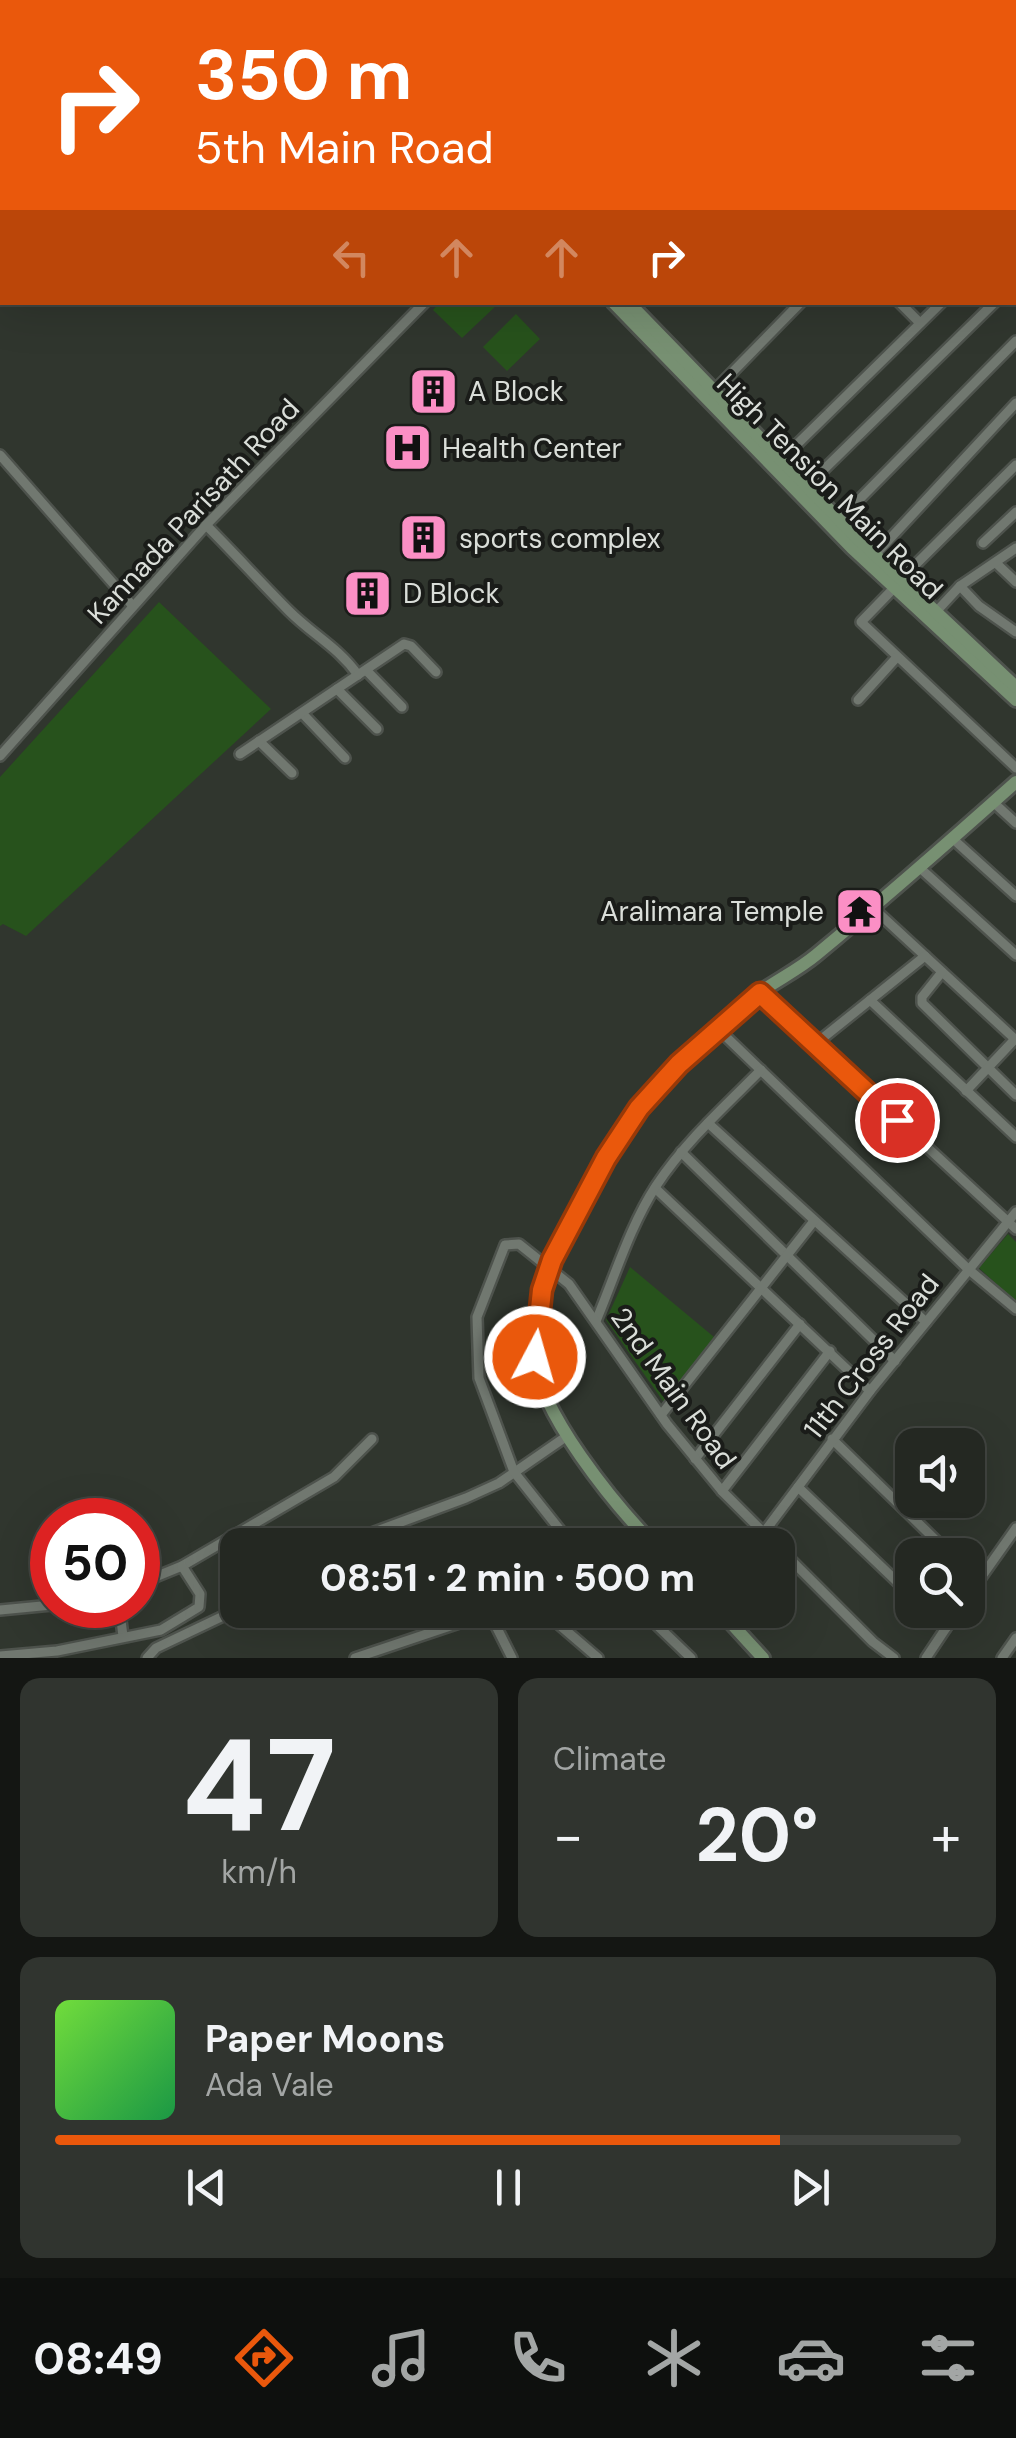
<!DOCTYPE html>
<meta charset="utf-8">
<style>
:root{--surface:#242822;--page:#30342f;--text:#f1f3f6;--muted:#a3a6a5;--line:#414440;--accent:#ea580c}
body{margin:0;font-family:"DM Sans",sans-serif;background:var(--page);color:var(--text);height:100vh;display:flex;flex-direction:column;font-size:38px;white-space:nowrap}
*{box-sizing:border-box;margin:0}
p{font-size:32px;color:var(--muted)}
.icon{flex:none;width:55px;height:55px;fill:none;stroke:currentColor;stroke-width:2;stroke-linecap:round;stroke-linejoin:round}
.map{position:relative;height:1658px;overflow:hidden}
.sheet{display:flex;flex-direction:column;gap:20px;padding:20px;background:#141613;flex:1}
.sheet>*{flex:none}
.guide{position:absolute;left:0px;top:0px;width:1018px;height:305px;box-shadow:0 10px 40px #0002,0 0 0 2px var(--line);background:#ea580c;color:#fff;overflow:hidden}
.controls{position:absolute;left:895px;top:1428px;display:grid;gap:20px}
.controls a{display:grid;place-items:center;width:90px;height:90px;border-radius:20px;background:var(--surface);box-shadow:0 10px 40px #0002,0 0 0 2px var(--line);font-size:50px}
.speed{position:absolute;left:30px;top:1498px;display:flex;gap:20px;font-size:50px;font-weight:700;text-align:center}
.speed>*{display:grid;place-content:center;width:130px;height:130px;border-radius:50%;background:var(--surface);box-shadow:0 10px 40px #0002,0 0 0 2px var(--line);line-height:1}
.speed .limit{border:15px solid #d22;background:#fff;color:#111}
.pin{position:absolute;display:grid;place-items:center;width:85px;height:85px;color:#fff;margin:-42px;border:5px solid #fff;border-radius:50%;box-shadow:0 2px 10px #0007}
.me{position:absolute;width:110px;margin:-55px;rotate:6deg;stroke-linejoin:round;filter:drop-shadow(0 0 8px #0008)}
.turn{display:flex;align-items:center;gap:35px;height:210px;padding:0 30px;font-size:45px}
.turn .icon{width:130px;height:130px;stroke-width:2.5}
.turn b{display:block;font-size:70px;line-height:85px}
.lanes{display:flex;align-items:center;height:95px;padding:0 30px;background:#0003;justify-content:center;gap:50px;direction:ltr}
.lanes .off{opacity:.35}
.big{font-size:75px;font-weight:700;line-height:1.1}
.sheet .card{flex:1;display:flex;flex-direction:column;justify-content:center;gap:15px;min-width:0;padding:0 35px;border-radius:20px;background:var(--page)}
.sheet .dial{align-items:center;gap:0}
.dial b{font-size:130px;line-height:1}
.song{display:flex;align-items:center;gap:30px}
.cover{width:120px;height:120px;border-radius:15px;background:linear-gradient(135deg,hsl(100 70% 55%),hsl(140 70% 35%))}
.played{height:10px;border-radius:5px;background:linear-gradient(90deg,var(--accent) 80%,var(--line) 80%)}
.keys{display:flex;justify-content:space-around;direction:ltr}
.heat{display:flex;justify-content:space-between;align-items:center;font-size:55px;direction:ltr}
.sheet .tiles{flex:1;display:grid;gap:20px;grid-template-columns:1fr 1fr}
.card:last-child{grid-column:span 2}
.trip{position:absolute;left:220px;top:1528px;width:575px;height:100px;border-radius:20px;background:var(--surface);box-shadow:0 10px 40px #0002,0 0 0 2px var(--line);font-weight:700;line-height:100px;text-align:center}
.menu{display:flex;height:160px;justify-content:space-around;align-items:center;background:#0e100e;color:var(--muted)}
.menu .icon{width:70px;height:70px}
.menu .on{color:var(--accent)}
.menu b{font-size:45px;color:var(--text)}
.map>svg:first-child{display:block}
</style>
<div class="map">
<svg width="1016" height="1658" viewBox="0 0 1016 1658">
<rect width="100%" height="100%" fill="#30362e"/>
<g fill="#27521c">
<polygon points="439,303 439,302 499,303 462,338 433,310"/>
<polygon points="516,314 540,339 507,371 483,347"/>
<polygon points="159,602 271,709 26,936 3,924 0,926 0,777"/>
<polygon points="1008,1234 1016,1242 1016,1302 979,1268"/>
<polygon points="630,1267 714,1337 665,1404 606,1320"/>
</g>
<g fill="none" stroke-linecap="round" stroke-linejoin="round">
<defs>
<g id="minor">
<polyline points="182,0 185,2"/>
<polyline points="387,0 390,2"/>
<polyline points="452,0 455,2"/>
<polyline points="632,0 634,2"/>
<polyline points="690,0 692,2"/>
<polyline points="748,0 749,2"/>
<polyline points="795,0 797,2"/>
<polyline points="897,0 898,2"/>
<polyline points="427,2 430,0"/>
<polyline points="836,2 840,0"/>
<polyline points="1015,80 1016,82"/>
<polyline points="1015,163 1016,164"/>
<polyline points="1015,232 1016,231"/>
<polyline points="1015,284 1016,283"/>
<polyline points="899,302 920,323"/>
<polyline points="714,391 801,302"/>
<polyline points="0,455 132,605"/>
<polyline points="781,460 942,302"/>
<polyline points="807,486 995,302"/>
<polyline points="839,520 1016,341"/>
<path d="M206 525C234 553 261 583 289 611 313 635 338 647 358 675"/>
<polyline points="983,543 1016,512"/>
<polyline points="872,558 1016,403"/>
<polyline points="996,563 1016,582"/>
<polyline points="900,580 1016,465"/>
<polyline points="960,586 979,606 1016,632"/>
<polyline points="894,588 861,622 1016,768"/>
<polyline points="933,615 960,586 1016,548"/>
<polyline points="366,670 402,707"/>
<polyline points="337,689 377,729"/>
<polyline points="858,700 897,657"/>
<polyline points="302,713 345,758"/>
<polyline points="259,741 292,773"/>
<polyline points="240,754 404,644 411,646 436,672"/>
<polyline points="0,756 206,525 425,302"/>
<polyline points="993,802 1016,823"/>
<polyline points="953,839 1016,896"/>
<polyline points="920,868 1016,955"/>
<polyline points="873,908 1016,1040"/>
<polyline points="942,972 922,997 922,1003 1016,1095"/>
<polyline points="760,993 1016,1229"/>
<polyline points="870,1000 1016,1137"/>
<polyline points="718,1029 968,1269 1016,1309"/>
<polyline points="814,1045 925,956"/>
<polyline points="966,1091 1015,1039"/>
<polyline points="708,1123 926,1322"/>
<polyline points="681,1152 895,1361"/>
<polyline points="655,1188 870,1391"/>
<path d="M596 1321C615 1276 630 1226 656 1186 685 1142 724 1107 761 1070"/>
<polyline points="661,1415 814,1221"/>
<polyline points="832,1439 951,1555"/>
<polyline points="695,1459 800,1324"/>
<polyline points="798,1487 912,1596"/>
<polyline points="722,1491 830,1351"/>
<polyline points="765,1531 870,1391 1016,1212"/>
<polyline points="339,1545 466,1498 499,1483 567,1436"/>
<polyline points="572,1545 514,1472 479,1378 477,1317 505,1245 519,1244 569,1284 667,1424 722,1491 873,1642 894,1658"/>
<polyline points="138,1584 182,1566 334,1477 372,1439"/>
<polyline points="968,1596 1016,1528"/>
<polyline points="119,1605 123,1636"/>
<polyline points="0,1610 52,1605"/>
<polyline points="542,1610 598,1658"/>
<polyline points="641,1610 691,1658"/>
<polyline points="927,1610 946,1628"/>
<polyline points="489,1612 512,1658"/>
<polyline points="0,1656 57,1651 161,1630 199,1607 200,1594 182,1566"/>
<polyline points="147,1658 156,1648 238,1609"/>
<polyline points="355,1658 498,1610"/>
<polyline points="926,1658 958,1610"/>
<polyline points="1002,1658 1016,1638"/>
</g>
<g id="tertiary">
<polyline points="64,2 67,0"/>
<polyline points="0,63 2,60"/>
</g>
<g id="secondary">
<polyline points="305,0 307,2"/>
<polyline points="318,0 321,2"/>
<polyline points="613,302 852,548 1016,700"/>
<polyline points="628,302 854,535 1016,687"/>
<path d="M654 1545C616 1506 537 1411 535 1356 533 1302 553 1258 577 1212 625 1120 676 1057 759 993 777 980 798 970 816 955 884 899 950 841 1016 782"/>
<polyline points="719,1610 763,1658"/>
</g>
</defs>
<use href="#minor" stroke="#4e534d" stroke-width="14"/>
<use href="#tertiary" stroke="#4e534d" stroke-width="16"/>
<use href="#secondary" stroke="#4e534d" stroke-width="18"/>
<use href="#minor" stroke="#717870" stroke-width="9"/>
<use href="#tertiary" stroke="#717870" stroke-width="11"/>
<use href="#secondary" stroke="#779072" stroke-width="12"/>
</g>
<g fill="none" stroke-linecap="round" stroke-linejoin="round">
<defs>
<polyline id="route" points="535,1357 542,1290 552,1260 606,1158 639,1108 679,1064 760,993 897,1120"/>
</defs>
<use href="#route" stroke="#983908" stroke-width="25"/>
<use href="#route" stroke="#ea580c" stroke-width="18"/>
</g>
<defs>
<symbol id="building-square" viewBox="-11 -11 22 22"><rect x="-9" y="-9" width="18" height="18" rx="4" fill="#fb8fc5" stroke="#1a1c19"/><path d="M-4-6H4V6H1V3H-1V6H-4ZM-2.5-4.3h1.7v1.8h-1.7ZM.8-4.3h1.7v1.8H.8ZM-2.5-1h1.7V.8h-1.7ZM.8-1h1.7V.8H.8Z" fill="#111"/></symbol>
<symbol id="hospital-square" viewBox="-11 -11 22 22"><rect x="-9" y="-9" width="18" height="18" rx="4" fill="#fb8fc5" stroke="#1a1c19"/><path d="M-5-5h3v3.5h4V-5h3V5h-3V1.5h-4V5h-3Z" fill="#111"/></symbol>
<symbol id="temple-square" viewBox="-11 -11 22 22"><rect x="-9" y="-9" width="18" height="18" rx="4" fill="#fb8fc5" stroke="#1a1c19"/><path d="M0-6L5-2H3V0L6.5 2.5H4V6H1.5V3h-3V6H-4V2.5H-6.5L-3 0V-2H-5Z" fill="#111"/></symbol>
</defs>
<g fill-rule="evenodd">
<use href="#building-square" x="406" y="364" width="55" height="55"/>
<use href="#hospital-square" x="380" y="420" width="55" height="55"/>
<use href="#building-square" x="396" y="510" width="55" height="55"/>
<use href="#building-square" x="340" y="566" width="55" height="55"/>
<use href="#temple-square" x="832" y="884" width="55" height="55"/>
</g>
<g text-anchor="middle" stroke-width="8" stroke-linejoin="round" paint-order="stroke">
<g font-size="28" fill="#daded9" stroke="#1a1c19" text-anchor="start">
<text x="468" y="401">A Block</text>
<text x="442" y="458">Health Center</text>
<text x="459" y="548">sports complex</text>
<text x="403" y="603">D Block</text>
<text x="824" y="921" text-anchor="end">Aralimara Temple</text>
</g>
<g font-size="28" fill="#daded9" stroke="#1a1c19">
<text transform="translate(830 486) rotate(45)" y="10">High Tension Main Road</text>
<text transform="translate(193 511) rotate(-47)" y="10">Kannada Parisath Road</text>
<text transform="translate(871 1356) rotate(-52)" y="10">11th Cross Road</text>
<text transform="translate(674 1388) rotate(54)" y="10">2nd Main Road</text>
</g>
</g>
</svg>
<div class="controls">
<a><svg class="icon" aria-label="sound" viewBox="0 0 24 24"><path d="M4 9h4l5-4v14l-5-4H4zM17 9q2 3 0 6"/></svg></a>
<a><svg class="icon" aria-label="search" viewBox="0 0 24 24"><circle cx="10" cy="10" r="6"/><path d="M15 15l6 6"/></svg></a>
</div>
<div class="speed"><div class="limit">50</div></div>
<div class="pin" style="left:897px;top:1120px;background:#d93025"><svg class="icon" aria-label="arrive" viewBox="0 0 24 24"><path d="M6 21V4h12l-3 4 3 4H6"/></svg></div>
<svg class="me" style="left:535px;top:1357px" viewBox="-20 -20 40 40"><circle r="17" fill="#ea580c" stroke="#fff" stroke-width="3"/><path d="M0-11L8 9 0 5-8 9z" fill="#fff"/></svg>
<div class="trip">08:51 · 2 min · 500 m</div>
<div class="guide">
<div class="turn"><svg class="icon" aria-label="right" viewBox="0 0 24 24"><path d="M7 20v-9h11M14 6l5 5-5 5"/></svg><div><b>350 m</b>5th Main Road</div></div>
<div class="lanes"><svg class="icon off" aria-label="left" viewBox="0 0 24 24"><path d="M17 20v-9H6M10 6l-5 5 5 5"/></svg><svg class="icon off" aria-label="ahead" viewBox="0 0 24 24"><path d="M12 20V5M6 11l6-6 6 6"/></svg><svg class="icon off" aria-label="ahead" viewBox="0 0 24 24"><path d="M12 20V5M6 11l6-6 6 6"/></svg><svg class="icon" aria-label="right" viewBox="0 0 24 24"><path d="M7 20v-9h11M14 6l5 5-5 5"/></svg></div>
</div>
</div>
<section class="sheet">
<div class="tiles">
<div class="card dial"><b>47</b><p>km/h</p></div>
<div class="card"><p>Climate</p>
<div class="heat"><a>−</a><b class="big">20°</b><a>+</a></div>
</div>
<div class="card">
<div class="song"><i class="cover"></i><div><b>Paper Moons</b><p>Ada Vale</p></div></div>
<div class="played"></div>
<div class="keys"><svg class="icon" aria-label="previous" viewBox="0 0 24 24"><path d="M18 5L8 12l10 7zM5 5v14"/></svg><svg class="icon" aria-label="pause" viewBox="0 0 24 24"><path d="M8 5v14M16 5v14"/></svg><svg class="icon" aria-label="next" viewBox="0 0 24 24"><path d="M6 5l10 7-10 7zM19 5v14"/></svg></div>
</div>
</div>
</section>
<nav class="menu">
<b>08:49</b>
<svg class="icon on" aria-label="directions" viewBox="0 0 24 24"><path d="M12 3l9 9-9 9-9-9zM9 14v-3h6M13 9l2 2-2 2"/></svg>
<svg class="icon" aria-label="music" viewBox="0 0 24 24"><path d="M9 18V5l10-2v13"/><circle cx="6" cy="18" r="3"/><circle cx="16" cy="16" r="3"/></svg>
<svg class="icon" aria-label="phone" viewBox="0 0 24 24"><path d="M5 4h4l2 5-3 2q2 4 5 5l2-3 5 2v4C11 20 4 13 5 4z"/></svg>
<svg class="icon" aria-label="climate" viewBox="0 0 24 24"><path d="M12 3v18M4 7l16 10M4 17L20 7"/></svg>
<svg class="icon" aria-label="car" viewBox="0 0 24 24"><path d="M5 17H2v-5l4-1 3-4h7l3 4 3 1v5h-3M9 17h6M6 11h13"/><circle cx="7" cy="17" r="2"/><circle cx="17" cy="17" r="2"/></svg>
<svg class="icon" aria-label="filters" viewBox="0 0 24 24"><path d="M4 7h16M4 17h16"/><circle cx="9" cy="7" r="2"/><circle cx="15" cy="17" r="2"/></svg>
</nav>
